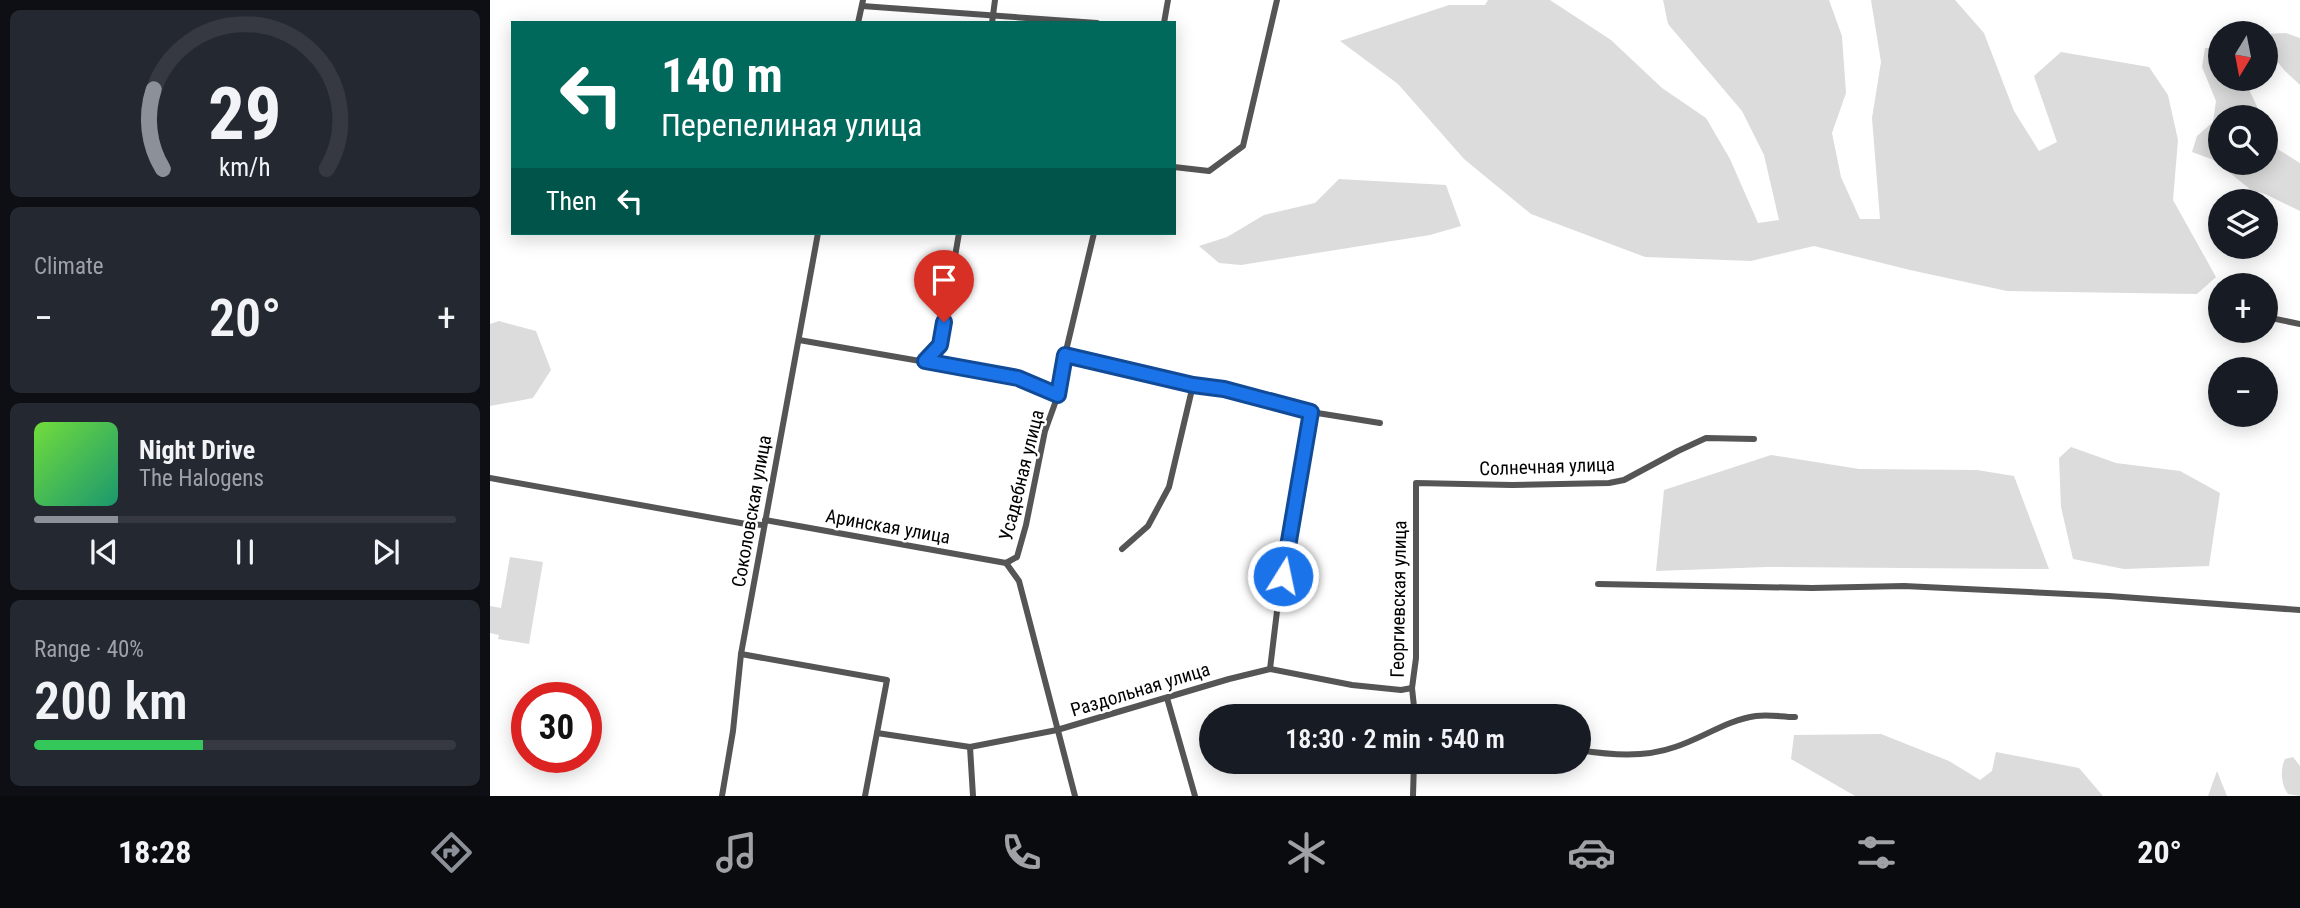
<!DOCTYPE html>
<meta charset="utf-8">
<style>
:root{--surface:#171b24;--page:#242831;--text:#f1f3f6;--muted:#9ea1a6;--line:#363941;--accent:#8c9099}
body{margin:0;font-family:"Roboto Condensed",sans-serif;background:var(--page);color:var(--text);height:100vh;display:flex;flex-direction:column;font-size:26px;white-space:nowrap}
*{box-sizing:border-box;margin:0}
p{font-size:23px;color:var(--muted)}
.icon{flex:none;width:38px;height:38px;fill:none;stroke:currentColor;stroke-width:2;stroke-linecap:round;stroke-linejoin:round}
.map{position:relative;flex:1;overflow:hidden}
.side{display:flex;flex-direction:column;gap:10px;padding:10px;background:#0d0f14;width:490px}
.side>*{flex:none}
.hud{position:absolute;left:21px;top:21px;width:665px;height:214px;border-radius:0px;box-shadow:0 4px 18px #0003;background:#00695c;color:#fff;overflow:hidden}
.needle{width:46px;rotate:190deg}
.tools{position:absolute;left:1718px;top:21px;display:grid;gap:14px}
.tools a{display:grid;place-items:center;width:70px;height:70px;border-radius:50%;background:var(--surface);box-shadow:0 4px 18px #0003;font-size:35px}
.speed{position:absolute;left:21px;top:682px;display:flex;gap:14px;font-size:35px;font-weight:700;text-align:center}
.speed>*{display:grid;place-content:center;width:91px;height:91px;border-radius:50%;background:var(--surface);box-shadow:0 4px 18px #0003;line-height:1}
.speed .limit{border:10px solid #d22;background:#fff;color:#111}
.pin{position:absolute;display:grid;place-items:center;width:60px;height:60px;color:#fff;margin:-72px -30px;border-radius:50% 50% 50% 0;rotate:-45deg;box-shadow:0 0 7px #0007}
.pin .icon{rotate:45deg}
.me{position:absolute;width:77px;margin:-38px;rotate:10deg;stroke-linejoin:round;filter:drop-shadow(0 0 5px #0008)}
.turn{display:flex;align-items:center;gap:24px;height:147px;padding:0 35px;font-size:32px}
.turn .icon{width:91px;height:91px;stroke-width:2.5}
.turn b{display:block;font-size:49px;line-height:60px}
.then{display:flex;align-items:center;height:66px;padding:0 35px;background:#0003;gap:14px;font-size:26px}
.big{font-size:52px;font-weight:600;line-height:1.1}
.side .widget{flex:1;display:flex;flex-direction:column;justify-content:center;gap:10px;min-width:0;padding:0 24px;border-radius:10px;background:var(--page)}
.side .dial{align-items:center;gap:0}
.dial svg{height:182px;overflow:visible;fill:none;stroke:var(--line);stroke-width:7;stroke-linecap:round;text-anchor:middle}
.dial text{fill:var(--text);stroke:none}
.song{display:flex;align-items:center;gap:21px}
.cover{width:84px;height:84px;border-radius:10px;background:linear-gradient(135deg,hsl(100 70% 55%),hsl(160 70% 35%))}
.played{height:7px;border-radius:4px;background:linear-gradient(90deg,var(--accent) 20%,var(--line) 20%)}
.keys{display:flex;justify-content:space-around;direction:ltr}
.heat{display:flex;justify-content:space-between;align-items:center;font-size:38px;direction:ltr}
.charge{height:10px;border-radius:5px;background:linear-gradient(90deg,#34c759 40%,var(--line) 0)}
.trip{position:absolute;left:709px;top:704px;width:392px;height:70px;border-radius:35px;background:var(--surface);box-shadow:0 4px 18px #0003;font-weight:600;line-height:70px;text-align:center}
.tab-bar{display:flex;height:112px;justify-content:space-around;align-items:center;background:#090b0e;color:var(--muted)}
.tab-bar .icon{width:49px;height:49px}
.tab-bar .current{color:var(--accent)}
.tab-bar b{font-size:32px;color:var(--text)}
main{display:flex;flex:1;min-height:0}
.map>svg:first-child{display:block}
</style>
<main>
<section class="side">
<div class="widget dial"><svg viewBox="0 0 100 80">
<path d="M14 69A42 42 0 1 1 86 69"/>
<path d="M14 69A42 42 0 0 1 10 34" stroke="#8c9099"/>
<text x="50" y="56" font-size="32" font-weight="700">29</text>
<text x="50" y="72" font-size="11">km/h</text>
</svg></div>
<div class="widget"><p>Climate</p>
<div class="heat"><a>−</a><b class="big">20°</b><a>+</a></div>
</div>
<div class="widget">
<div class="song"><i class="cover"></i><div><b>Night Drive</b><p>The Halogens</p></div></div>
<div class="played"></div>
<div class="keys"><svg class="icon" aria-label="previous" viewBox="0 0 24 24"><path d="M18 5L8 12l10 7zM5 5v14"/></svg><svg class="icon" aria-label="pause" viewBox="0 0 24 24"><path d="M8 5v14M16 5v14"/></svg><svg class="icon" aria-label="next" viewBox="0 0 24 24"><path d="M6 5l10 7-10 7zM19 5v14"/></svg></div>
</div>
<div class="widget"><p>Range · 40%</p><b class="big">200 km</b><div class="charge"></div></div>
</section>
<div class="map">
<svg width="1810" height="796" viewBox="0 0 1810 796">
<rect width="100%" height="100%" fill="#fff"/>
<g fill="#dcdcdc">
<polygon points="998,0 1060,0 1121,40 1172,88 1216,118 1240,159 1268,223 1289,220 1274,155 1252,111 1178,24 1173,0 1339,0 1352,36 1356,93 1342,133 1351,177 1370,219 1390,219 1382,118 1391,62 1381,0 1465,0 1494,33 1524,111 1549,151 1567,142 1544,76 1571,52 1659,67 1678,95 1688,140 1683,200 1726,277 1707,294 1517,291 1420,270 1324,246 1261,261 1155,257 1041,214 974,159 908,84 850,41 959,5 995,5"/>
<polygon points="1796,33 1810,38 1810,85 1794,70 1776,47 1776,34"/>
<polygon points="1715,48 1731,48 1731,79 1754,79 1772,117 1731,117 1731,163 1776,163 1776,126 1789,150 1810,163 1810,211 1775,194 1761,190 1724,160 1702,152 1707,136 1723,122 1726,101 1712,67"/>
<polygon points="849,179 956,185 971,226 940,235 751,265 729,263 709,246 737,237 774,215 825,203"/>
<polygon points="9,321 46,331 61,370 43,398 0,406 0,324"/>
<polygon points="1581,447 1626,463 1690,471 1730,493 1719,566 1634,569 1583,559 1571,507 1569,458"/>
<polygon points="1281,455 1369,469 1487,470 1524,476 1559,569 1277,567 1166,571 1174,490"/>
<polygon points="20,557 53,562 39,644 8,639 9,635 0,633 0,606 11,608"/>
<polygon points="1391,734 1459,761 1490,780 1502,771 1506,752 1589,768 1613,796 1365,796 1301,759 1304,735"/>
<path d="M1803 757 1810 766V796L1798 794C1791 785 1790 769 1795 759Z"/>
<polygon points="1727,771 1737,796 1718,796"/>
</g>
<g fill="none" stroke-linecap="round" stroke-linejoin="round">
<g stroke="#555" stroke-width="6">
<polyline points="372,6 607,23"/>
<polyline points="368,23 373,0"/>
<polyline points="502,23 505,0"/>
<polyline points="674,23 678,0"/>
<polyline points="684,167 719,171 753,146 787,0"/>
<polyline points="1724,310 1731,311"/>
<polyline points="1776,317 1810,324"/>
<polyline points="309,340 528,378 568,395"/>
<polyline points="575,355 703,385 734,389 821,412 890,423"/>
<polyline points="434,361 450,345 469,233"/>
<polyline points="0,478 256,524 274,525"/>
<polyline points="275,520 516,563"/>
<polyline points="632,549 658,526 679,487 703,385"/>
<polyline points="516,563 527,557 536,525 555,431 568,395 575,355 604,233"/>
<polyline points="516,563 529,581 585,796"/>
<polyline points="1108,584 1322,588 1414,586 1619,596 1810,610"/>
<polyline points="251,654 397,680 375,796"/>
<polyline points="780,669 788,603 821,412"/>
<polyline points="677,698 705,796"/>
<polyline points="925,716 922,688 926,658 926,483 1022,485 1119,483 1134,480 1188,451 1216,438 1264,439"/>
<polyline points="387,733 480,747 567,730 739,679 780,669 862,685 911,690 922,688"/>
<polyline points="480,747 483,796"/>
<path d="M1088 750C1121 755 1154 758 1185 747 1213 738 1237 720 1266 716 1279 714 1292 717 1305 717"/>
<polyline points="232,796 243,731 251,654 328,233"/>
<polyline points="923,796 924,761"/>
</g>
</g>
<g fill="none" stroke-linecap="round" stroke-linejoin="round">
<defs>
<polyline id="route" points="454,322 450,345 435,361 528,378 568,395 575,355 703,385 734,389 821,412 793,576"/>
</defs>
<use href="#route" stroke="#114b97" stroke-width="18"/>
<use href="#route" stroke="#1a73e8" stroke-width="12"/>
</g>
<g text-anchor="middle" stroke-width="5" stroke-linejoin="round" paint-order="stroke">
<g font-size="19" fill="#000" stroke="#fff">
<text transform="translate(1057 466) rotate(-2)" y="7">Солнечная улица</text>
<text transform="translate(531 475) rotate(-76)" y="7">Усадебная улица</text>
<text transform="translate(261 511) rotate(-80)" y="7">Соколовская улица</text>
<text transform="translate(398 526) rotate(10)" y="7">Аринская улица</text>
<text transform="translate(908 599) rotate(-89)" y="7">Георгиевская улица</text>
<text transform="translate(650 689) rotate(-17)" y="7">Раздольная улица</text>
</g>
</g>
</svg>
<div class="tools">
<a><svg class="needle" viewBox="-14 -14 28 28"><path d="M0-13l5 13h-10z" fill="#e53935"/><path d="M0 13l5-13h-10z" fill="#9ea1a6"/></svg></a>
<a><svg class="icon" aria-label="search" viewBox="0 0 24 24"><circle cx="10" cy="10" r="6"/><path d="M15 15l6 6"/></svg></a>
<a><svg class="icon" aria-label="layers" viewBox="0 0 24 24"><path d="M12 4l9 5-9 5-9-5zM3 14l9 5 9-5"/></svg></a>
<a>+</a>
<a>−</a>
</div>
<div class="speed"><div class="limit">30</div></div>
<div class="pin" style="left:454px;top:322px;background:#d93025"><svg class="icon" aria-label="arrive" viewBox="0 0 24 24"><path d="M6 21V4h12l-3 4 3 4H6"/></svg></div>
<svg class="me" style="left:793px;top:576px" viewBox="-20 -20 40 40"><circle r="17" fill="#1a73e8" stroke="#fff" stroke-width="3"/><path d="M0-11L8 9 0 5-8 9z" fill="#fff"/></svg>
<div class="trip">18:30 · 2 min · 540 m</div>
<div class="hud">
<div class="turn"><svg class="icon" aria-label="left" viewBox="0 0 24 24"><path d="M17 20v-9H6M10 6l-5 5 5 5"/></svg><div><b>140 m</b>Перепелиная улица</div></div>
<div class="then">Then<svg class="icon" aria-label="left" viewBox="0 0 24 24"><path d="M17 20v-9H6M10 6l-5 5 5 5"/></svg></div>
</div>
</div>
</main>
<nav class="tab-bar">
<b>18:28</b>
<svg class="icon current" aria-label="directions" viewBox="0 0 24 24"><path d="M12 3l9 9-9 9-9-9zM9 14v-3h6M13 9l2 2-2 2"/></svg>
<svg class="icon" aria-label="music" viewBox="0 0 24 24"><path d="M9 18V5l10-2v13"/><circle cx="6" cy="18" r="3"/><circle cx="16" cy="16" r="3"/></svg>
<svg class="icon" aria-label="phone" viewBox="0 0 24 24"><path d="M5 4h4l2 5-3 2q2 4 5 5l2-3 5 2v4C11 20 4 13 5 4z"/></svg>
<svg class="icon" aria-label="climate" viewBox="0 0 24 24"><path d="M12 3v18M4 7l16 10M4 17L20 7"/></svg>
<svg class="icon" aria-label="car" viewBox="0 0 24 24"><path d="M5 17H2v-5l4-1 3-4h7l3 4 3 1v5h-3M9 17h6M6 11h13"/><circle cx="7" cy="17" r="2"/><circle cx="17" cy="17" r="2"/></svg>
<svg class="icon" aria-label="filters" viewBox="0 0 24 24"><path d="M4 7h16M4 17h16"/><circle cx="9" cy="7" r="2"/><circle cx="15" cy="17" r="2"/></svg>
<b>20°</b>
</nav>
